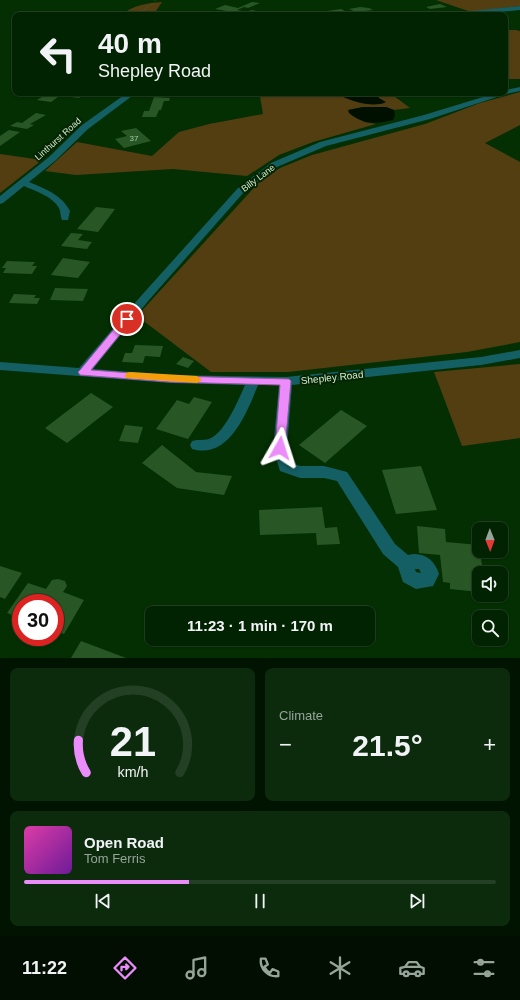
<!DOCTYPE html>
<meta charset="utf-8">
<style>
:root{--surface:#022302;--page:#0c2b0c;--text:#f1f3f6;--muted:#96a499;--line:#234024;--accent:#ec8cfa}
body{margin:0;font-family:Helvetica,sans-serif;background:var(--page);color:var(--text);height:100vh;display:flex;flex-direction:column;font-size:15px;white-space:nowrap}
*{box-sizing:border-box;margin:0}
p{font-size:13px;color:var(--muted)}
.icon{flex:none;width:22px;height:22px;fill:none;stroke:currentColor;stroke-width:2;stroke-linecap:round;stroke-linejoin:round}
.map{position:relative;height:658px;overflow:hidden}
.panel{display:flex;flex-direction:column;gap:10px;padding:10px;background:#011301;flex:1}
.panel>*{flex:none}
.top-card{position:absolute;left:12px;top:12px;width:496px;height:84px;border-radius:8px;box-shadow:0 1px 3px #0004,0 0 0 1px var(--line);background:#022302;color:var(--text);overflow:hidden}
.needle{width:26px;rotate:179deg}
.tools{position:absolute;left:472px;top:522px;display:grid;gap:8px}
.tools a{display:grid;place-items:center;width:36px;height:36px;border-radius:8px;background:var(--surface);box-shadow:0 1px 3px #0004,0 0 0 1px var(--line);font-size:20px}
.speed{position:absolute;left:12px;top:594px;display:flex;gap:8px;font-size:20px;font-weight:700;text-align:center}
.speed>*{display:grid;place-content:center;width:52px;height:52px;border-radius:50%;background:var(--surface);box-shadow:0 1px 3px #0004,0 0 0 1px var(--line);line-height:1}
.speed .limit{border:6px solid #d22;background:#fff;color:#111}
.pin{position:absolute;display:grid;place-items:center;width:34px;height:34px;color:#fff;margin:-17px;border:2px solid #fff;border-radius:50%;box-shadow:0 1px 4px #0007}
.me{position:absolute;width:44px;margin:-22px;rotate:6deg;stroke-linejoin:round;filter:drop-shadow(0 0 3px #0008)}
.turn{display:flex;align-items:center;gap:14px;height:84px;padding:0 20px;font-size:18px}
.turn .icon{width:52px;height:52px;stroke-width:2.5}
.turn b{display:block;font-size:28px;line-height:34px}
.big{font-size:30px;font-weight:800;line-height:1.1}
.panel .card{flex:1;display:flex;flex-direction:column;justify-content:center;gap:6px;min-width:0;padding:0 14px;border-radius:8px;background:var(--page)}
.panel .dial{align-items:center;gap:0}
.dial svg{height:104px;overflow:visible;fill:none;stroke:var(--line);stroke-width:7;stroke-linecap:round;text-anchor:middle}
.dial text{fill:var(--text);stroke:none}
.song{display:flex;align-items:center;gap:12px}
.cover{width:48px;height:48px;border-radius:6px;background:linear-gradient(135deg,hsl(320 70% 55%),hsl(280 70% 35%))}
.played{height:4px;border-radius:2px;background:linear-gradient(90deg,var(--accent) 35%,var(--line) 35%)}
.keys{display:flex;justify-content:space-around;direction:ltr}
.heat{display:flex;justify-content:space-between;align-items:center;font-size:22px;direction:ltr}
.panel .tiles{flex:1;display:grid;gap:10px;grid-template-columns:1fr 1fr}
.card:last-child{grid-column:span 2}
.trip{position:absolute;left:145px;top:606px;width:230px;height:40px;border-radius:8px;background:var(--surface);box-shadow:0 1px 3px #0004,0 0 0 1px var(--line);font-weight:800;line-height:40px;text-align:center}
.tab-bar{display:flex;height:64px;justify-content:space-around;align-items:center;background:#010e01;color:var(--muted)}
.tab-bar .icon{width:28px;height:28px}
.tab-bar .on{color:var(--accent)}
.tab-bar b{font-size:18px;color:var(--text)}
.map>svg:first-child{display:block}
</style>
<div class="map">
<svg width="520" height="658" viewBox="0 0 520 658">
<rect width="100%" height="100%" fill="#032f02"/>
<g fill="#533e12">
<polygon points="436,0 520,0 520,6 471,12"/>
<path d="M162 2 156 11V15H122C132 5 148 3 162 2Z"/>
<polygon points="516,30 520,31 520,79 505,79 505,30"/>
<polygon points="520,92 520,125 485,143 520,162 520,342 467,352 288,372 211,372 137,316 262,179 280,168 312,155 425,124 480,103"/>
<polygon points="239,93 390,93 410,108 394,110 386,107 363,107 349,110 364,122 376,124 313,142 279,155 247,176 173,169 76,175 45,171 77,142 152,156 179,132 209,124 263,114 260,96"/>
<polygon points="0,154 42,160 0,193"/>
<polygon points="520,364 520,438 462,446 434,372"/>
</g>
<g fill="#001000">
<path d="M343 93H376L379 98 386 102C374 108 353 102 341 96Z"/>
<path d="M363 107H386L394 110 395 115 393 120C377 124 363 125 349 113L348 110Z"/>
</g>
<g fill="#285725">
<polygon points="252,2 260,3 248,8 244,7 237,10 247,12 251,10 257,11 248,15 224,15 232,12 215,9 225,5 238,8"/>
<polygon points="440,4 447,7 430,9 426,7"/>
<polygon points="360,7 369,8 373,10 356,12 349,9"/>
<polygon points="341,9 347,12 333,14 327,11"/>
<polygon points="323,11 330,14 320,15 314,12"/>
<polygon points="68,93 86,93 79,98 64,96"/>
<polygon points="45,95 58,97 51,102 37,100"/>
<polygon points="154,97 170,98 169,101 164,101 161,110 159,110 156,117 142,117 144,111 149,111"/>
<polygon points="36,113 46,115 30,124 34,125 27,129 10,126 17,122 22,123"/>
<polygon points="136,128 151,141 124,148 115,139 127,136 121,131"/>
<polygon points="9,130 20,132 0,146 0,136"/>
<polygon points="96,207 115,209 98,232 77,229"/>
<polygon points="71,233 83,234 78,240 92,242 87,249 61,246"/>
<polygon points="63,258 90,262 78,278 51,275"/>
<polygon points="7,261 35,262 32,266 37,266 32,274 3,273 6,268 2,268"/>
<polygon points="55,288 88,289 83,301 50,300"/>
<polygon points="14,294 36,295 34,298 40,298 37,304 9,303"/>
<polygon points="135,345 163,346 160,357 145,356 143,363 122,362 125,353 132,353"/>
<polygon points="183,357 194,361 188,368 176,364"/>
<polygon points="91,393 113,407 67,443 45,428"/>
<polygon points="194,397 212,402 188,439 156,429 177,400 189,404"/>
<polygon points="341,410 367,426 325,463 299,445"/>
<polygon points="125,425 143,427 138,443 119,441"/>
<polygon points="162,445 196,472 232,476 224,495 177,488 142,463"/>
<polygon points="421,466 437,510 396,514 382,470"/>
<polygon points="322,507 325,528 337,527 340,544 317,545 316,533 260,535 259,510"/>
<polygon points="417,526 445,529 446,542 479,545 483,573 479,573 479,592 450,589 450,583 443,582 440,555 419,553"/>
<polygon points="0,566 22,573 5,599 0,597"/>
<polygon points="58,579 65,581 67,586 63,592 84,600 64,634 55,631 55,603 21,603 21,618 7,613 28,583 46,589 52,580"/>
<polygon points="81,641 126,658 71,658"/>
</g>
<g fill="none" stroke-linecap="round" stroke-linejoin="round">
<polyline stroke="#446b42" stroke-width="1" stroke-dasharray="0.5 1.5" stroke-linecap="butt" points="136,15 155,2 155,0"/>
<g fill="#135f64" fill-rule="evenodd">
<polygon points="520,6 520,10 468,15 449,15 452,13"/>
<path d="M520 87V91L506 94 430 119 326 146 277 167 244 192 149 300 93 369 170 375 286 377 481 357 520 350V358L481 365 292 385 287 448 291 463 300 466H324L347 472 395 544 408 555C423 551 435 560 439 574L433 586 416 589 403 582 398 567 383 554 337 481 324 478H300L280 471 273 448 279 385H258C247 412 229 460 192 449L190 445 192 441C198 439 206 441 211 438 225 432 239 399 245 385L170 383 0 370V362L79 368 141 296 238 188 271 163 320 142 424 115 496 93H505V90ZM415 569H419L421 573 416 572Z"/>
<path d="M127 93H136L88 129 55 161 29 182C45 189 61 194 70 211L68 220H62C60 216 61 212 59 208 52 196 35 191 24 186L3 203 0 204V196L49 157 82 125Z"/>
</g>
</g>
<polygon fill="#ec8cfa" stroke="#995ba2" points="127,316 131,317 132,319 131,321 91,370 170,376 289,379 291,381 285,448 284,451 280,452 276,451 275,448 280,385 170,382 80,375 78,372 80,370 124,317"/>
<polygon fill="#f59e0b" points="130,372 197,376 202,380 197,383 126,378 125,376 126,373"/>
<g text-anchor="middle" stroke-width="4" stroke-linejoin="round" paint-order="stroke">
<g font-size="8" fill="#a7c9a4">
<text x="134" y="141">37</text>
</g>
<g font-size="9" fill="#d1efce" stroke="#062304">
<text transform="translate(58 139) rotate(-42)" y="3">Linthurst Road</text>
<text transform="translate(258 178) rotate(-37)" y="3">Billy Lane</text>
</g>
<g font-size="10" fill="#d1efce" stroke="#062304">
<text transform="translate(332 377) rotate(-6)" y="4">Shepley Road</text>
</g>
</g>
</svg>
<div class="tools">
<a><svg class="needle" viewBox="-14 -14 28 28"><path d="M0-13l5 13h-10z" fill="#e53935"/><path d="M0 13l5-13h-10z" fill="#96a499"/></svg></a>
<a><svg class="icon" aria-label="sound" viewBox="0 0 24 24"><path d="M4 9h4l5-4v14l-5-4H4zM17 9q2 3 0 6"/></svg></a>
<a><svg class="icon" aria-label="search" viewBox="0 0 24 24"><circle cx="10" cy="10" r="6"/><path d="M15 15l6 6"/></svg></a>
</div>
<div class="speed"><div class="limit">30</div></div>
<div class="pin" style="left:127px;top:319px;background:#d93025"><svg class="icon" aria-label="arrive" viewBox="0 0 24 24"><path d="M6 21V4h12l-3 4 3 4H6"/></svg></div>
<svg class="me" style="left:280px;top:448px" viewBox="-20 -20 40 40"><path d="M0-17L14 15 0 8-14 15z" fill="#ec8cfa" stroke="#fff" stroke-width="4"/></svg>
<div class="trip">11:23 · 1 min · 170 m</div>
<div class="top-card">
<div class="turn"><svg class="icon" aria-label="left" viewBox="0 0 24 24"><path d="M17 20v-9H6M10 6l-5 5 5 5"/></svg><div><b>40 m</b>Shepley Road</div></div>
</div>
</div>
<section class="panel">
<div class="tiles">
<div class="card dial"><svg viewBox="0 0 100 80">
<path d="M14 69A42 42 0 1 1 86 69"/>
<path d="M14 69A42 42 0 0 1 8 44" stroke="#ec8cfa"/>
<text x="50" y="56" font-size="32" font-weight="700">21</text>
<text x="50" y="72" font-size="11">km/h</text>
</svg></div>
<div class="card"><p>Climate</p>
<div class="heat"><a>−</a><b class="big">21.5°</b><a>+</a></div>
</div>
<div class="card">
<div class="song"><i class="cover"></i><div><b>Open Road</b><p>Tom Ferris</p></div></div>
<div class="played"></div>
<div class="keys"><svg class="icon" aria-label="previous" viewBox="0 0 24 24"><path d="M18 5L8 12l10 7zM5 5v14"/></svg><svg class="icon" aria-label="pause" viewBox="0 0 24 24"><path d="M8 5v14M16 5v14"/></svg><svg class="icon" aria-label="next" viewBox="0 0 24 24"><path d="M6 5l10 7-10 7zM19 5v14"/></svg></div>
</div>
</div>
</section>
<nav class="tab-bar">
<b>11:22</b>
<svg class="icon on" aria-label="directions" viewBox="0 0 24 24"><path d="M12 3l9 9-9 9-9-9zM9 14v-3h6M13 9l2 2-2 2"/></svg>
<svg class="icon" aria-label="music" viewBox="0 0 24 24"><path d="M9 18V5l10-2v13"/><circle cx="6" cy="18" r="3"/><circle cx="16" cy="16" r="3"/></svg>
<svg class="icon" aria-label="phone" viewBox="0 0 24 24"><path d="M5 4h4l2 5-3 2q2 4 5 5l2-3 5 2v4C11 20 4 13 5 4z"/></svg>
<svg class="icon" aria-label="climate" viewBox="0 0 24 24"><path d="M12 3v18M4 7l16 10M4 17L20 7"/></svg>
<svg class="icon" aria-label="car" viewBox="0 0 24 24"><path d="M5 17H2v-5l4-1 3-4h7l3 4 3 1v5h-3M9 17h6M6 11h13"/><circle cx="7" cy="17" r="2"/><circle cx="17" cy="17" r="2"/></svg>
<svg class="icon" aria-label="filters" viewBox="0 0 24 24"><path d="M4 7h16M4 17h16"/><circle cx="9" cy="7" r="2"/><circle cx="15" cy="17" r="2"/></svg>
</nav>
